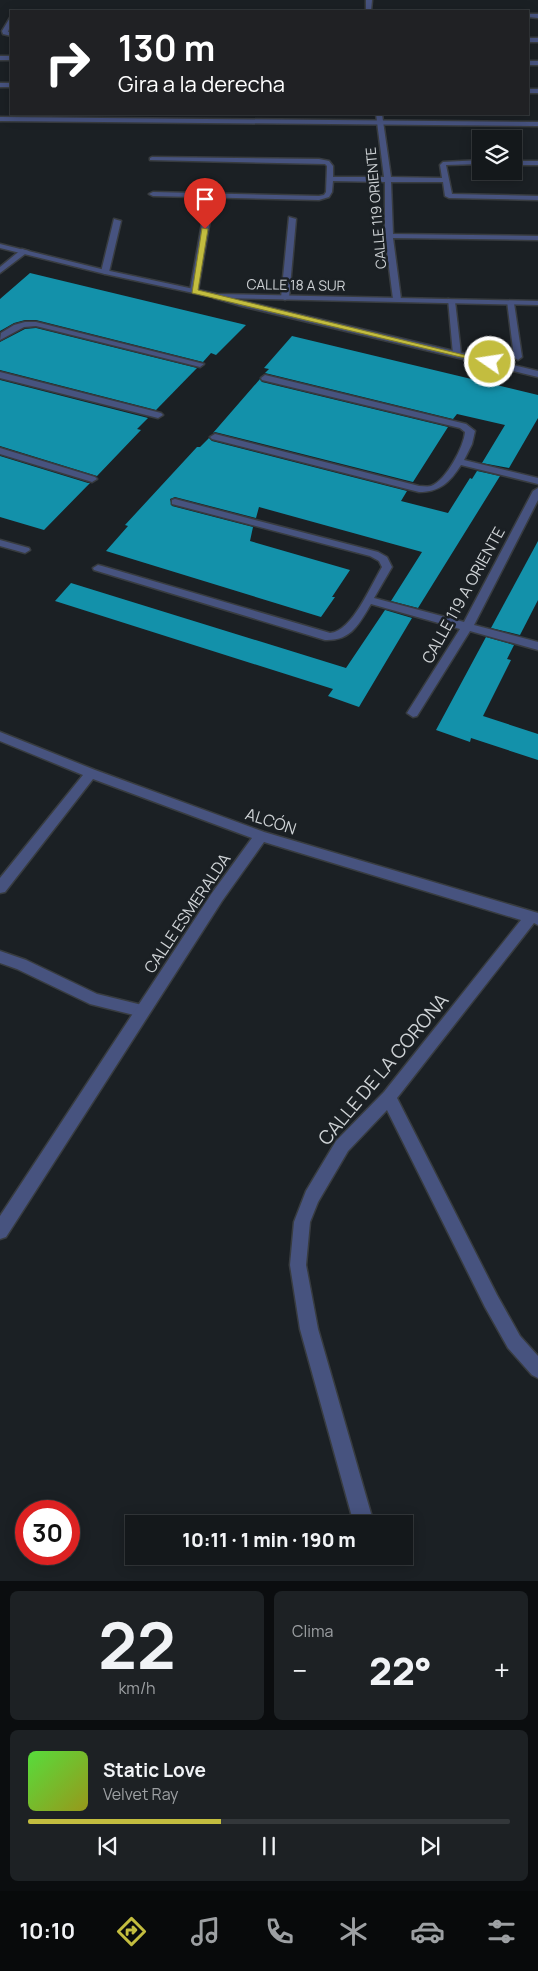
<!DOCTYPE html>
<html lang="es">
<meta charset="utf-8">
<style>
:root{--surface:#14181b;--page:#1d2124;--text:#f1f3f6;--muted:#9da0a3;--line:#33373a;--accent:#c3bd3f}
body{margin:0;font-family:Manrope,sans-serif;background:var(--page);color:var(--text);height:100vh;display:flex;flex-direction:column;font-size:19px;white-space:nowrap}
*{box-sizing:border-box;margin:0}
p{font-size:16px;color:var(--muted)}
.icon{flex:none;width:28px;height:28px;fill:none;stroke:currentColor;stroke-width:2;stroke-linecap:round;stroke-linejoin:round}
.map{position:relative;height:1581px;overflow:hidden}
.side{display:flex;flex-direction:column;gap:10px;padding:10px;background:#0b0d0f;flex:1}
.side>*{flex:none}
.banner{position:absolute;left:10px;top:10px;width:519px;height:105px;border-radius:0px;box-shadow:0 2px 12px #0003,0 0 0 1px var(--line);background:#202124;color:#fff;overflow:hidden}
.buttons{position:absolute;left:472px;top:130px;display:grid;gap:10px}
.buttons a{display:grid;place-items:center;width:50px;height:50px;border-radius:0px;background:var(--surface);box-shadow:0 2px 12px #0003,0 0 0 1px var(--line);font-size:25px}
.speed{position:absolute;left:15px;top:1500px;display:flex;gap:10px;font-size:25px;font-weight:700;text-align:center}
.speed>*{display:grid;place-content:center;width:65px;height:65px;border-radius:50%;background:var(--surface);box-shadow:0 2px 12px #0003,0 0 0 1px var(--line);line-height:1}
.speed .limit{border:8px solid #d22;background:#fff;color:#111}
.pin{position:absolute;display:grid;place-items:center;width:42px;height:42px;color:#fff;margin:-51px -21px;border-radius:50% 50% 50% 0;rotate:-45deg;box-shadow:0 0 5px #0007}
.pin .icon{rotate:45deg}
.me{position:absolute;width:55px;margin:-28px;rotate:283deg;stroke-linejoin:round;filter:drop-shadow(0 0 4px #0008)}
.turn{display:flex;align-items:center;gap:18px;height:105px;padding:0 25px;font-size:22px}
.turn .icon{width:65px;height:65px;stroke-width:2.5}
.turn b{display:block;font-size:35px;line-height:42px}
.big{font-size:38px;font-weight:800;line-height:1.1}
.side .tile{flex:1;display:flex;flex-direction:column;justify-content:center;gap:8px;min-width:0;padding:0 18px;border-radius:8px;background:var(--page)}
.side .dial{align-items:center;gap:0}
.dial b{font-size:65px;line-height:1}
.song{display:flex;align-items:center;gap:15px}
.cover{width:60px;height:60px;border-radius:8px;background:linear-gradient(135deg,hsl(110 70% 55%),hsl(60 70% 35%))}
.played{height:5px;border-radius:2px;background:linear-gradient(90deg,var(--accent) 40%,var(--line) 40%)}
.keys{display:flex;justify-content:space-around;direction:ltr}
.heat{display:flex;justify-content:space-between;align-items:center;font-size:28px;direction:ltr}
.side .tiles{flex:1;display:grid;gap:10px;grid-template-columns:1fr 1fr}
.tile:last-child{grid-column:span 2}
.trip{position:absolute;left:125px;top:1515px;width:288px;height:50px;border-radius:0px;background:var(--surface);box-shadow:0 2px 12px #0003,0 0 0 1px var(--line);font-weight:800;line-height:50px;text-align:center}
.dock{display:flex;height:80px;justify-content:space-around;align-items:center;background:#080a0b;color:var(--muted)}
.dock .icon{width:35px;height:35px}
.dock .on{color:var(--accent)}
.dock b{font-size:22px;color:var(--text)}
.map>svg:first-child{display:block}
</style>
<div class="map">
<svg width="538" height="1581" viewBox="0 0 538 1581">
<rect width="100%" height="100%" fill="#1b2024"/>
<g fill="#1391aa">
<polygon points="30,273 246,325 216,355 211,353 203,362 36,320 25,320 14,323 0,331 0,299"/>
<polygon points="36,328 197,368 156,410 0,370 0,342 25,329"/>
<polygon points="292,336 538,395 538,418 509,468 482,463 505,425 457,414 453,419 265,373 269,369 264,368"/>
<polygon points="260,379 262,382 448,427 413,482 215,432 213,433"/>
<polygon points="0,380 148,418 137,429 141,430 97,476 0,446"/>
<polygon points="209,438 212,441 407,491 401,501 448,513 470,478 472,479 477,471 500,476 418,608 391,601 422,552 259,507 256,518 175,497 170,499 172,506 253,527 250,541 350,570 332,597 335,597 321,617 106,551 128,526 125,525 197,447 200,447"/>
<polygon points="0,456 88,483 90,483 44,530 0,517"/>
<polygon points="538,541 538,600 520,635 491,628"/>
<polygon points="71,583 346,668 385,610 412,618 359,707 328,696 333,689 55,601"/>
<polygon points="486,637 514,645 507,659 511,660 483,716 538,734 538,760 471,738 470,742 436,730"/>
</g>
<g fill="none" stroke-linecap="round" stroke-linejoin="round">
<defs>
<polygon id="service" points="0,951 26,960 97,994 142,1005 147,1006 149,1011 147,1016 142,1017 90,1004 17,969 0,963"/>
<polygon id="pedestrian" points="448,299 455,301 461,354 457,357 453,354"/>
<g id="minor">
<polygon points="366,0 372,0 371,11 366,11"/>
<polygon points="528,14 538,14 538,18 528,17"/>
<polygon points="11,16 11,23 8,32 11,32 11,36 3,34 2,31"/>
<rect x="528" y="38" width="10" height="4"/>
<rect x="0" y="56" width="11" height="4"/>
<rect x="528" y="61" width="10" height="4"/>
<rect x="0" y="83" width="11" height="4"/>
<rect x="528" y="89" width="10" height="4"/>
<polygon points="376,114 382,114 391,177 442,178 440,165 443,162 481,160 481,164 446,165 452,194 538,196 538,200 449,198 445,196 443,182 391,182 393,234 538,236 538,240 393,238 401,299 397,301 393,299 385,236 385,182 333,181 332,192 329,197 319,200 153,196 149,194 153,192 319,196 324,195 326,192 327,166 325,164 150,160 150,158 152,157 319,159 329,161 333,166 333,177 384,177"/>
<rect x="514" y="161" width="24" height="4"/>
<polygon points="204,212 211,214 198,291 194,293 190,291"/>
<polygon points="289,217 296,219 289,298 285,300 281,298"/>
<polygon points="114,219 121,221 109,272 105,274 101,272"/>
<polygon points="22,249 29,251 0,273 0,267"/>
<polygon points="214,294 538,371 538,377 241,306 214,298"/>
<polygon points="507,301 514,303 522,357 518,360 514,357"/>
<polygon points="25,322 36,322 204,364 200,367 36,326 24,327 0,340 1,333 14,325"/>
<polygon points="0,372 161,413 163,415 158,418 0,378"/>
<path d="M265 375 466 424 475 431 472 444 464 460 538 478V484L461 465C450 482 440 492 419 492L212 439 210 437 215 434 419 486C423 486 428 487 431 486 446 481 464 446 465 432L460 428 262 380 261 378Z"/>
<polygon points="0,448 95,477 97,479 92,482 89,481 0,454"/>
<path d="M538 488V500L474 625 538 642V650L470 631 417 716 413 717 407 713 460 629 371 604C359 624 351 641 325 640L94 570 93 568 98 565 102 566 330 633C352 632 371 585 382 567L379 561 370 556 172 504V500L175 499 378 552 387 557 392 567 374 598 464 622 533 491Z"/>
<polygon points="0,540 29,548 30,550 25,553 0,546"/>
<polygon points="0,732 95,770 264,832 538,913 538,925 534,923 397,1098 497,1295 520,1336 538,1356 538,1378 532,1375 508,1348 485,1307 387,1110 348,1151 318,1202 310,1222 306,1265 318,1329 374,1524 354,1524 300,1329 290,1265 294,1222 306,1191 336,1141 384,1092 521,920 264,842 222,901 6,1237 0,1239 0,1216 212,893 252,838 93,779 5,892 0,893 0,878 83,775 0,741"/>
</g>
<g id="tertiary">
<polygon points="0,117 538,122 538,126 0,121"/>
<polygon points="0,244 105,270 217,294 538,301 538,305 217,298 105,274 0,248"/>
</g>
</defs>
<use href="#service" stroke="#383c40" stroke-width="3"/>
<use href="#pedestrian" stroke="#383c40" stroke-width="3"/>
<use href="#minor" stroke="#383c40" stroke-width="3"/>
<use href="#tertiary" stroke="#383c40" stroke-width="3"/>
<use href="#service" fill="#47537f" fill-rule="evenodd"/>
<use href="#pedestrian" fill="#47537f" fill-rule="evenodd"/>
<use href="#minor" fill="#47537f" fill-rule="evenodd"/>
<use href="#tertiary" fill="#47537f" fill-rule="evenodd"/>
</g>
<polygon fill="#c3bd3f" stroke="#7f7b29" points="202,228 208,229 198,290 493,362 490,364 192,293"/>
<g text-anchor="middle" stroke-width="5" stroke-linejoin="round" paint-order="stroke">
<g font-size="14" fill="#ced2d5" stroke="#1b2024">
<text transform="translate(376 208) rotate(-95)" y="5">CALLE 119 ORIENTE</text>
<text transform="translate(296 285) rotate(1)" y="5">CALLE 18 A SUR</text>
</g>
<g font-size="16" fill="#ced2d5" stroke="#1b2024">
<text transform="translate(463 595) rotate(-61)" y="6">CALLE 119 A ORIENTE</text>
<text transform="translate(271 821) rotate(18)" y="6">ALCÓN</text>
<text transform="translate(187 913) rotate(-56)" y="6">CALLE ESMERALDA</text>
</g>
<g font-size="19" fill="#ced2d5" stroke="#1b2024">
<text transform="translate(383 1069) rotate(-50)" y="7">CALLE DE LA CORONA</text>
</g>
</g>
</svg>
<div class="buttons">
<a><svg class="icon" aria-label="layers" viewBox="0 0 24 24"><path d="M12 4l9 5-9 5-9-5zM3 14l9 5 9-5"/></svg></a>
</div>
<div class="speed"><div class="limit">30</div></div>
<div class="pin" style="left:205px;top:229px;background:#d93025"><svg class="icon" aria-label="arrive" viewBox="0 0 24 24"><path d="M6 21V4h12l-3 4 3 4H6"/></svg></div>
<svg class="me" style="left:490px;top:362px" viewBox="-20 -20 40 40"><circle r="17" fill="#c3bd3f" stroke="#fff" stroke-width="3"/><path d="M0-11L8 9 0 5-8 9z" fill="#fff"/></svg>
<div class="trip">10:11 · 1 min · 190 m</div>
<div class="banner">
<div class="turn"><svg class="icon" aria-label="right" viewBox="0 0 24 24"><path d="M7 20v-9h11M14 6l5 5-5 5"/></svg><div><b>130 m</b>Gira a la derecha</div></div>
</div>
</div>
<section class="side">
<div class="tiles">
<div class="tile dial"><b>22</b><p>km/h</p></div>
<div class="tile"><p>Clima</p>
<div class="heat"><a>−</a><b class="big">22°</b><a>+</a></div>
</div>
<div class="tile">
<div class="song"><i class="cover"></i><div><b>Static Love</b><p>Velvet Ray</p></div></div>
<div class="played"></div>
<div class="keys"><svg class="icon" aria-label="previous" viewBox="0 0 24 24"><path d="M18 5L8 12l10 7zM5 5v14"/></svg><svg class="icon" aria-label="pause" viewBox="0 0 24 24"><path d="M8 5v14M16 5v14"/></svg><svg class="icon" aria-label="next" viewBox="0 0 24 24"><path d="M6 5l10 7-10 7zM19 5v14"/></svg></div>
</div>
</div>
</section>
<nav class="dock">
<b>10:10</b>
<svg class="icon on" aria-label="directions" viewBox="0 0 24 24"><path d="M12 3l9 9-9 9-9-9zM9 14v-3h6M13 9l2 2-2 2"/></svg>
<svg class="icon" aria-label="music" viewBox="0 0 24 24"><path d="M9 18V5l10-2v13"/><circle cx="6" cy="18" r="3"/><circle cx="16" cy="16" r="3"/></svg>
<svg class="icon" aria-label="phone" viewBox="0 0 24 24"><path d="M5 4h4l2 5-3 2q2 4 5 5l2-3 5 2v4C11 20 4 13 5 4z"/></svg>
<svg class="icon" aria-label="climate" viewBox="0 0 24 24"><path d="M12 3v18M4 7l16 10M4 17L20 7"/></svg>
<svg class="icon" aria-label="car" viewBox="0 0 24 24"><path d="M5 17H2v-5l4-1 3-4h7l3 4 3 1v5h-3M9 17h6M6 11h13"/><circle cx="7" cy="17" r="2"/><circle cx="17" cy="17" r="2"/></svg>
<svg class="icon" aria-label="filters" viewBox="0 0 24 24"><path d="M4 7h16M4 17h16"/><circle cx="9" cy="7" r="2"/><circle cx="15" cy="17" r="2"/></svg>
</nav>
